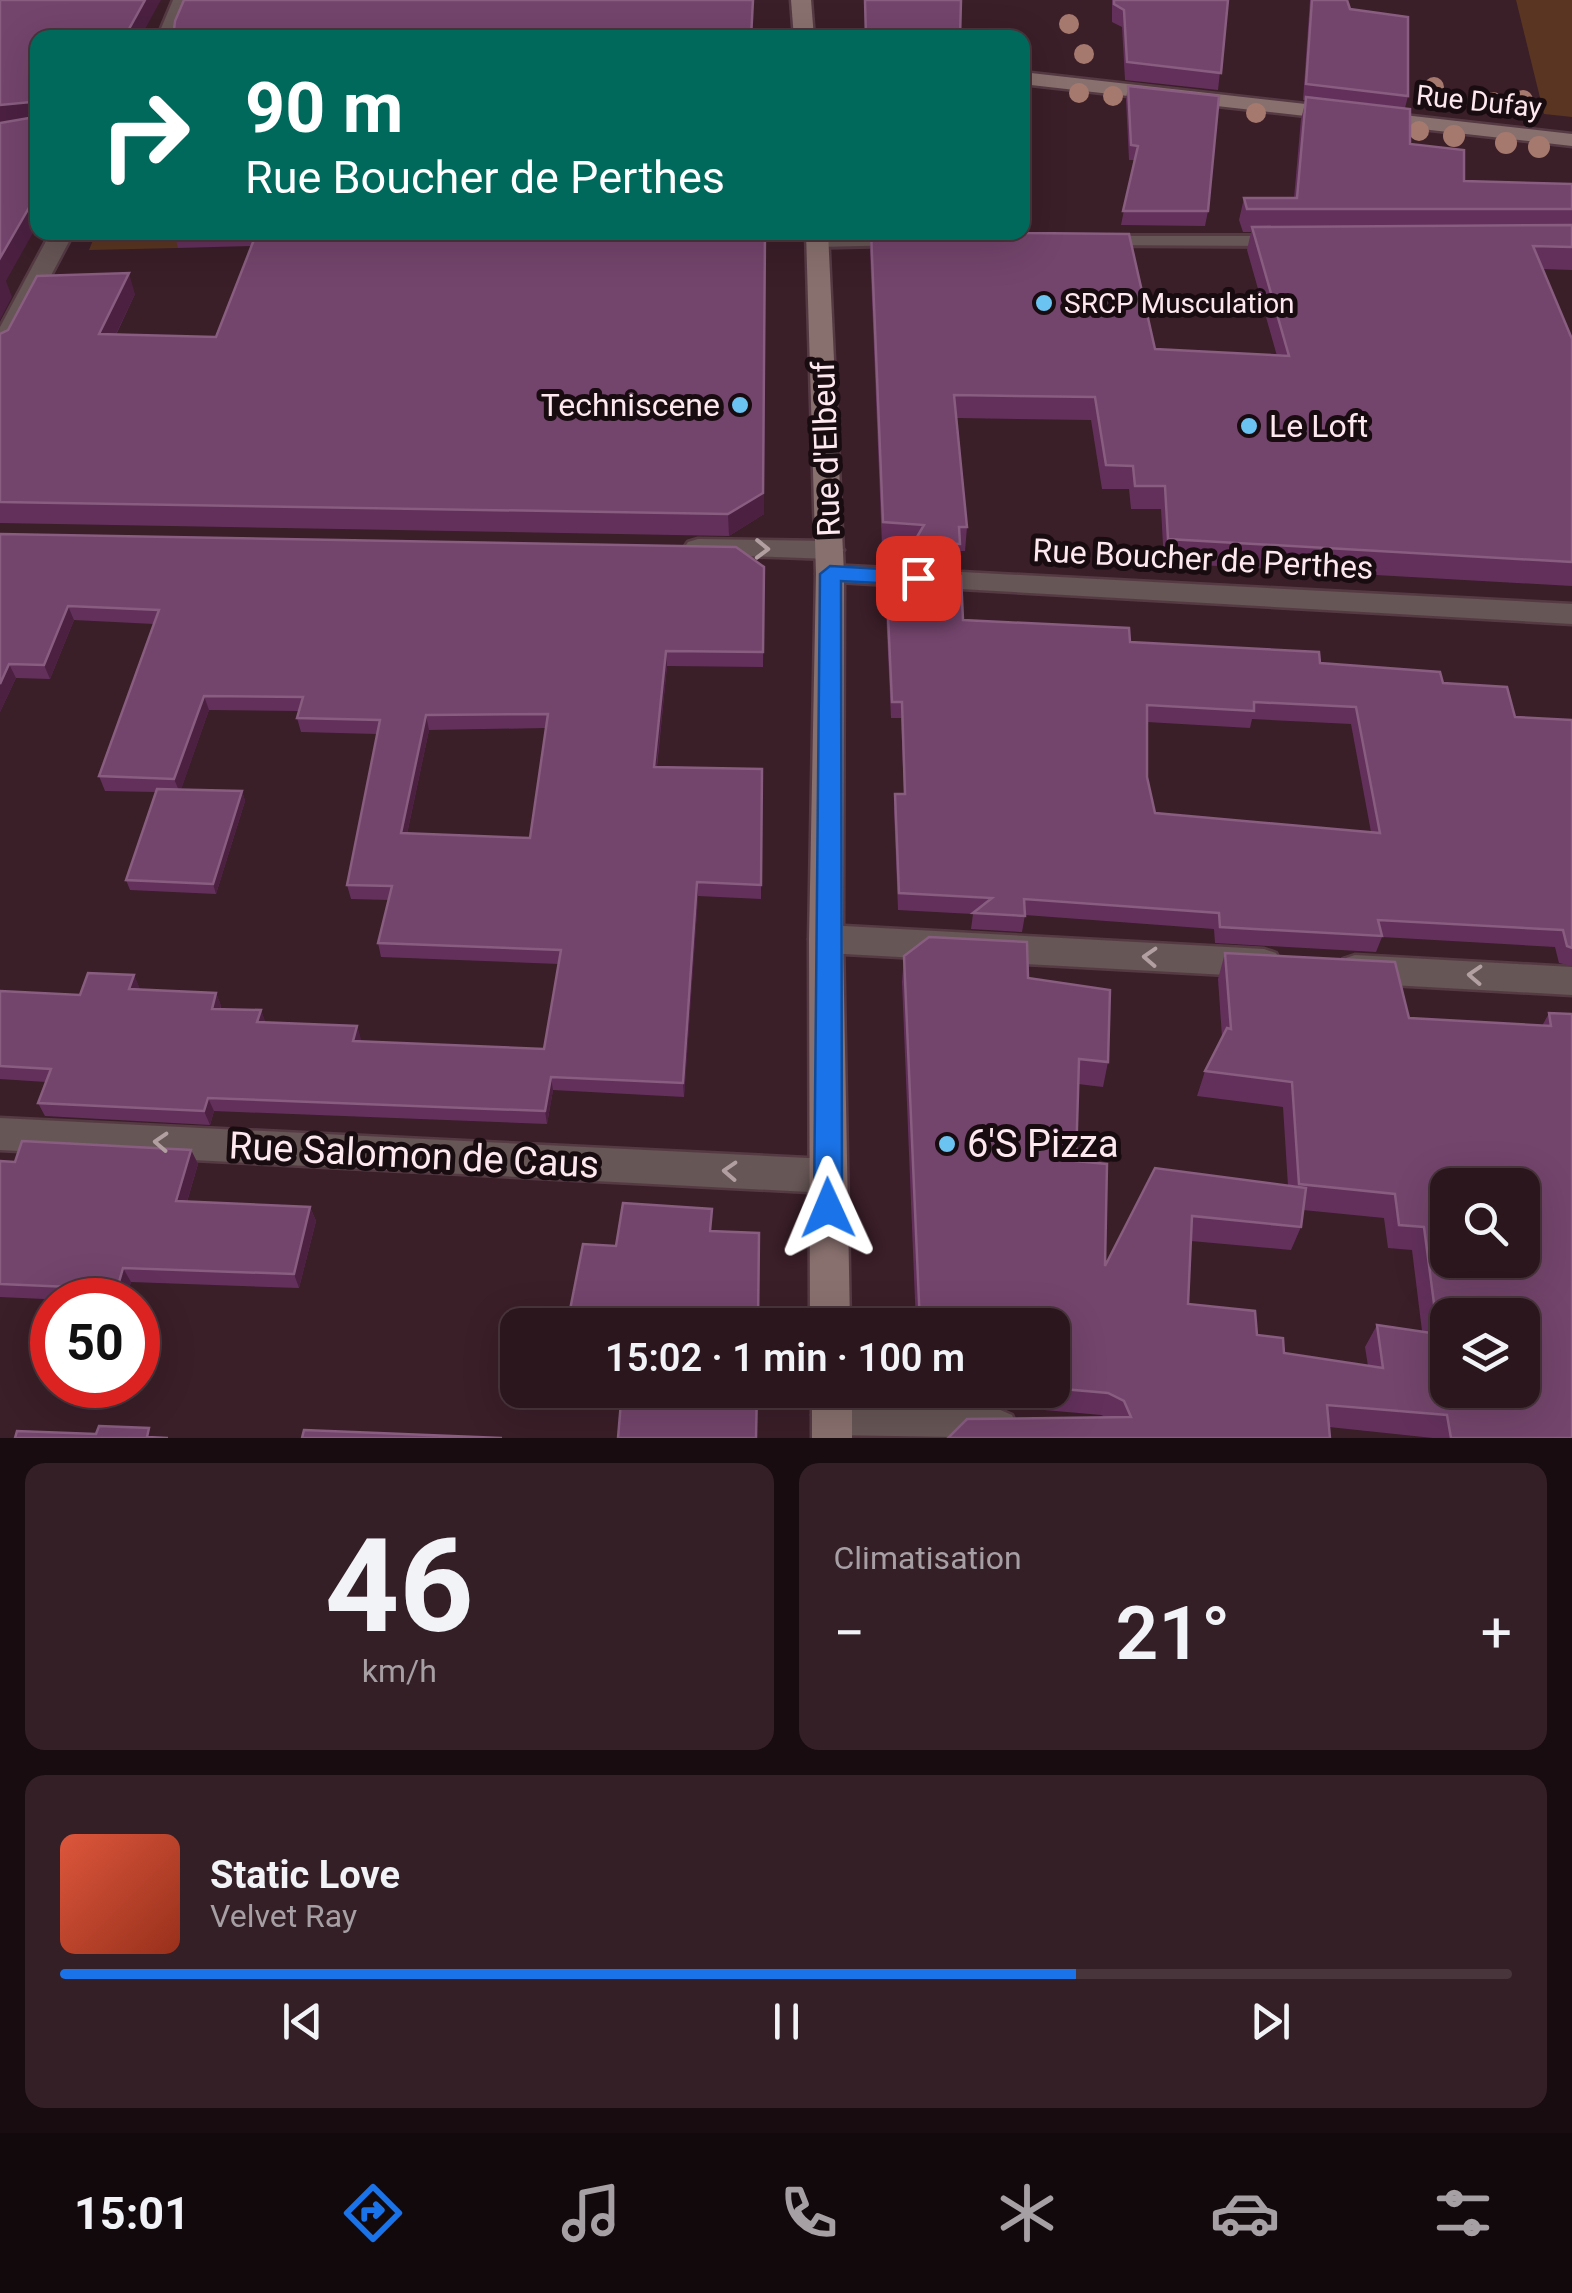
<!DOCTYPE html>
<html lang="fr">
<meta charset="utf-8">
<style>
:root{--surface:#2c161e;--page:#341f27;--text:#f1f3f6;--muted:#a69fa4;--line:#48353c;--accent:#1a73e8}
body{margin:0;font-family:Roboto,sans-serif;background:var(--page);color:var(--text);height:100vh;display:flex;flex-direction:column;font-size:38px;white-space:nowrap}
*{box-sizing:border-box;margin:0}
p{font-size:32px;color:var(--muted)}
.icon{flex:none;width:55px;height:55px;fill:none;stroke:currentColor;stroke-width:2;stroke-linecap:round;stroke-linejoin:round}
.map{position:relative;height:1438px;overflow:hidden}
.details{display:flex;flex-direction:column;gap:25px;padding:25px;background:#180c10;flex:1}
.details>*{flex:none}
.banner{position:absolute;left:30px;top:30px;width:1000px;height:210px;border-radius:20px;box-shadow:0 10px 40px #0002,0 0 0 2px var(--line);background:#00695c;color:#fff;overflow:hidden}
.fabs{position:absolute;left:1430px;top:1168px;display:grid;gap:20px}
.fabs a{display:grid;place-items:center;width:110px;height:110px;border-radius:20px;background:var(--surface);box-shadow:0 10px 40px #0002,0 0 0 2px var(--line);font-size:50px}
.speed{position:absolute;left:30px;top:1278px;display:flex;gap:20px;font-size:50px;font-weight:700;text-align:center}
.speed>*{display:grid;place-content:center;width:130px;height:130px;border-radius:50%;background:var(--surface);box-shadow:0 10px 40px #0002,0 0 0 2px var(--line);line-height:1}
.speed .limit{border:15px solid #d22;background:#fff;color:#111}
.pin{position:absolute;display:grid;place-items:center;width:85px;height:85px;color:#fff;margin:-42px;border-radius:20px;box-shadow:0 5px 15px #0006}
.me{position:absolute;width:110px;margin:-55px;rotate:359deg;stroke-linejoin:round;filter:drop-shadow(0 0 8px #0008)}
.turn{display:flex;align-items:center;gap:35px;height:210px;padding:0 50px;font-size:45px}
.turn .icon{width:130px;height:130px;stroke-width:2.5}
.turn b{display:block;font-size:70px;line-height:85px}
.big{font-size:75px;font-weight:600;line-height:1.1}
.details .tile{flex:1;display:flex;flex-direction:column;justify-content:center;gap:15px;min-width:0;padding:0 35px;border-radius:20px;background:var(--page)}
.details .dial{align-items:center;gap:0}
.dial b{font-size:130px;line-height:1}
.song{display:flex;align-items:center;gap:30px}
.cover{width:120px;height:120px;border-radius:15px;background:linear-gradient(135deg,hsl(10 70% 55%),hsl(10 70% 35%))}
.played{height:10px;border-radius:5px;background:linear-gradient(90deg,var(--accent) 70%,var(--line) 70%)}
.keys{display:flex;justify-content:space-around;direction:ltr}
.heat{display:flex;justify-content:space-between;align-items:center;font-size:55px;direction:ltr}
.details .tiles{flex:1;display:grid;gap:25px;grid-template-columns:1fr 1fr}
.tile:last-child{grid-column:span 2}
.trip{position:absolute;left:500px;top:1308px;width:570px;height:100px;border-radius:20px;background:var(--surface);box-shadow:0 10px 40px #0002,0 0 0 2px var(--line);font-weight:600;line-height:100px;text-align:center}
.menu{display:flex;height:160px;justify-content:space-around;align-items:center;background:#12090c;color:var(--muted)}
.menu .icon{width:70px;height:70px}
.menu .current{color:var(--accent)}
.menu b{font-size:45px;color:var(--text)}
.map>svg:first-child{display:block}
</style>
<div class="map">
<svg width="1572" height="1438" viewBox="0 0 1572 1438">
<rect width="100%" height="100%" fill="#3a1e28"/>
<g fill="#5a3522">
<polygon points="1516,0 1572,0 1572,117 1544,114"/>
<polygon points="96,233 183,233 178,248 89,250"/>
</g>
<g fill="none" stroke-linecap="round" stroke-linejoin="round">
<defs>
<g id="lane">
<polygon points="899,236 905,237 905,245 817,247 808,242 817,237"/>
<polygon points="1101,236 1279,236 1288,241 1279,246 1095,245 1095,237"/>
</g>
<g id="street">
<polygon points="173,0 193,0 177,38 157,38"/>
<polygon points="51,232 74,232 12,349 0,356 0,327"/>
<polygon points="698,539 830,541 844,550 830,559 688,554 684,548 688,542"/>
<polygon points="830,565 1572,604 1572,624 820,581 816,574 820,567"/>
<polygon points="826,925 1264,949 1276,953 1281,963 1276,973 1264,977 826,953 814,949 809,939 814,929"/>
<polygon points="1355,955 1572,967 1572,995 1355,983 1343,979 1338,969 1343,959"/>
<polygon points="0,1118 828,1159 841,1164 846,1176 841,1188 828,1193 0,1150"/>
<polygon points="832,1395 998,1409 1012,1415 1018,1429 1015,1438 832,1435 818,1429 812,1415 818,1401"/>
</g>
<g id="secondary">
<polygon points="791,0 811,0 814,38 794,38"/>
<polygon points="1022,72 1572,134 1572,146 1022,84"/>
<polygon points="806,232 828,232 844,574 843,939 850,1325 810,1325 809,939 816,574"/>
<rect x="812" y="1390" width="40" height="48"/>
</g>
</defs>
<use href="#lane" stroke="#553a44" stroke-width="6"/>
<use href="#street" stroke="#553a44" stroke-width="5"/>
<use href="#secondary" stroke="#553a44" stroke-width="5"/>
<use href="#lane" fill="#665655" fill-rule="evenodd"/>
<use href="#street" fill="#665655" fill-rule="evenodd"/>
<use href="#secondary" fill="#88706e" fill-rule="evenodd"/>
</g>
<g fill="#a6796e">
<circle cx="1069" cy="24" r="10"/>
<circle cx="1084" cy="54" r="10"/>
<circle cx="1434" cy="87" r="10"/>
<circle cx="1079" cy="93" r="10"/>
<circle cx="1113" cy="96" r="10"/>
<circle cx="1523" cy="100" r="10"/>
<circle cx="1493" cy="102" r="10"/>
<circle cx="1256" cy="113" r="10"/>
<circle cx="1419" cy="131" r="10"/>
<circle cx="1454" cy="136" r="11"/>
<circle cx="1506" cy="143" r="11"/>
<circle cx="1539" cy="147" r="11"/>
</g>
<g fill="#63305c" fill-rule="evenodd">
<polygon points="1112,0 1228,0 1218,90 1125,80 1122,27 1112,22"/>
<polygon points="1310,0 1347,0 1350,9 1408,96 1405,108 1410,144 1464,181 1572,184 1572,270 1543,269 1572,339 1572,586 1164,563 1161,509 1131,509 1129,489 1102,489 1091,420 957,418 967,527 965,551 959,551 958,568 912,566 913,548 882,546 870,251 871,233 869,232 1026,233 1155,349 1277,356 1247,250 1251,232 1243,232 1239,220 1244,198 1294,198 1301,119 1306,100 1303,100"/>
<polygon points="1022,78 1029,130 1027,147 1022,146"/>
<polygon points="1128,86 1208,211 1205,226 1121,225 1134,160 1129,160 1126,100"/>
<polygon points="174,232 765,232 764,514 729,536 0,523 0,334 135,294 116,335 216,337 251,246 178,248"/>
<path d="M0 534 764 567 763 667 667 666 657 767 762 769 761 899 698 896 684 1097 553 1090 547 1124 214 1111 210 1125 45 1116 38 1103 46 1082 0 1079V991L80 995 134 975 140 990 216 993 221 1006V1009L261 1010 265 1022 357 1026 361 1041 544 1049 559 964 381 957 378 943 389 900 351 899 347 885 377 734 301 732 297 718 299 711 209 710 181 789 242 791 245 801 216 894 130 890 126 880 156 792 105 791 99 776 154 624 74 620 50 679 16 678 0 712ZM546 728 530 838 407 834 429 730Z"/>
<path d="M887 594 963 620 1130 642 1320 663 1443 683 1515 717 1572 720V966L1559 963 1555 947 1382 937 1376 952 1215 943 1214 929 1025 915 1022 932 971 929 973 914 898 910 894 810 895 794H904L901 718H891L886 611ZM1252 719 1351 724 1371 832 1155 813 1147 777V722L1250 728Z"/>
<path d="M1225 953 1409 1018 1542 1026 1549 1013 1572 1014V1438H1433L1329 1427 1108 1418 1101 1415 942 1401 931 1390H1052V1325H916L902 982 904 956 1028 978 1108 1062 1103 1087 1078 1084 1076 1161 1105 1266 1155 1168 1288 1186 1283 1107 1197 1096 1205 1071 1222 1037 1218 979ZM1303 1210 1384 1218 1388 1248 1412 1250 1422 1331 1377 1325 1365 1347 1368 1366 1284 1353 1257 1335 1188 1304 1191 1241 1291 1250 1301 1227Z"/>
<polygon points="191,1150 198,1164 187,1202 310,1207 316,1221 299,1288 131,1282 125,1300 66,1300 0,1297 0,1161 15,1162"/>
</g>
<g fill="#4b2041">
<polygon points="145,0 161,0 140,38 124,38"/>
<polygon points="31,102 38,121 0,125 0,105"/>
<polygon points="38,192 38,224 6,281 12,297 0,320 0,258"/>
<polygon points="765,232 764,514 729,536 728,514"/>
<polygon points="129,273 135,294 106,355 99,334"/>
<polygon points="68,606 74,620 50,679 44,665"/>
<polygon points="666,651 667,666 655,781 654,767"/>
<polygon points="9,664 16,678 0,712 0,684"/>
<polygon points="204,696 209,710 180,793 174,779"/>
<polygon points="426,715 429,730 404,848 401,833"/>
<polygon points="242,791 245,801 216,894 213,884"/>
<polygon points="697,882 698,896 684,1097 683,1083"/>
<polygon points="134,975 140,989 135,1003 129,989"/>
<polygon points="216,993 221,1006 217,1023 212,1009"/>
<polygon points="261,1010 266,1024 257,1022"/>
<polygon points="357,1026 361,1039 357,1055 353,1041"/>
<polygon points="551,1077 553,1090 547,1124 545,1111"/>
<polygon points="208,1098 214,1111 210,1125 204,1111"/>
<polygon points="191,1150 198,1164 183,1215 176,1201"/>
<polygon points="310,1207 316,1221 299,1288 294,1274"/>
<polygon points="123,1268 131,1282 125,1300 123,1300 117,1289"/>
</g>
<g fill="#73446c" stroke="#885d80" stroke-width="2.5" fill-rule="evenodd">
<polygon points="0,0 145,0 124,38 38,38 38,192 0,258 0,123 35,117 31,102 0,105"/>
<polygon points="184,0 753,0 751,38 173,38 175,21"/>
<polygon points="865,0 961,0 960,38 866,38"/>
<polygon points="1114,0 1228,0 1221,73 1127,62 1124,10 1114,4"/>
<polygon points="1312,0 1347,0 1350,9 1408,17 1408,96 1306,84"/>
<polygon points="1022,78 1024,78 1029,130 1022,129"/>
<polygon points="1128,86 1219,96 1208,211 1123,211 1138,146 1131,145"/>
<polygon points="1306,97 1410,109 1410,144 1464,150 1464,181 1572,184 1572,209 1247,209 1244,198 1297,198"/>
<polygon points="1572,225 1572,247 1533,246 1572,339 1572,562 1168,539 1165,486 1135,486 1133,466 1106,465 1095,397 954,395 967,527 959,527 960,544 914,542 924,525 883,522 871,232 1022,232 1022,227 1026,227 1026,233 1129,234 1155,349 1289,356 1252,227"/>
<polygon points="257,232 765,232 763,493 728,514 0,502 0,334 8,330 37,276 129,273 99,334 216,337"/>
<path d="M0 534 736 547 764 567 763 652 666 651 654 767 762 769 761 885 697 882 683 1083 551 1077 545 1111 208 1098 204 1111 38 1103 51 1069 0 1066V991L80 995 88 973 134 975 129 989 216 993 212 1009 261 1010 257 1022 357 1026 353 1041 544 1049 561 950 378 943 392 886 347 885 380 720 297 718 303 697 204 696 174 779 99 776 159 610 68 606 44 665 9 664 0 684ZM548 714 530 838 401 833 426 715Z"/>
<path d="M899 573 961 576 963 620 1129 628 1130 642 1319 652 1320 663 1440 672 1443 683 1507 687 1515 717 1572 720V948L1567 946 1563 930 1378 920 1382 936 1220 927 1219 913 1024 899 1025 916 973 913 992 898 899 893 895 794H905L902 702H892L887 594ZM1254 702 1356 707 1380 833 1155 813 1147 777V705L1254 711Z"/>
<polygon points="157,789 242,791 213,884 126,880"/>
<path d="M929 937 1027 942 1028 978 1110 990 1108 1062 1079 1059 1076 1161 1107 1164 1105 1266 1155 1168 1306 1188 1301 1227 1192 1216 1188 1304 1255 1311 1257 1335 1283 1338 1284 1353 1383 1368 1377 1325 1438 1334 1424 1227 1399 1225 1395 1194 1299 1184 1292 1082 1205 1071 1227 1028 1231 1029 1225 953 1395 962 1409 1018 1551 1026 1549 1013 1572 1014V1438H1451L1447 1415 1327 1405 1330 1438H948L967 1419 1131 1417 1124 1401 1108 1393 1052 1388V1325H920L904 956ZM1448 1185H1522V1260H1448ZM1448 1315H1522V1390H1448Z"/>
<polygon points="22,1141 191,1150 176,1201 310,1207 294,1274 123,1268 117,1289 0,1284 0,1161 15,1162"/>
<polygon points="623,1203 712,1209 710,1231 759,1233 758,1325 567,1325 583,1244 616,1246"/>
<polygon points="622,1390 757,1390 756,1438 618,1438"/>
<polygon points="99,1426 149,1428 147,1437 168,1438 15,1438 17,1431 96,1434"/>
<polygon points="304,1430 502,1438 302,1438"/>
</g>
<defs><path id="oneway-chevron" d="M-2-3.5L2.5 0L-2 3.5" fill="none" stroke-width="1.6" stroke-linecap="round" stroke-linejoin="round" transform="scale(2.5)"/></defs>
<g stroke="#b19fa2">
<use href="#oneway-chevron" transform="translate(762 549) rotate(1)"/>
<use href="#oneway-chevron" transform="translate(1150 957) rotate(-177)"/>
<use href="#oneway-chevron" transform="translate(1475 975) rotate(-177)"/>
<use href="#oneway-chevron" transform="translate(161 1142) rotate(-177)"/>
<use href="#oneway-chevron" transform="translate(730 1171) rotate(-177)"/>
</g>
<polygon fill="#1a73e8" stroke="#114b97" stroke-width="2.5" points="830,566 918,571 928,578 918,585 841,581 842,1208 838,1217 828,1221 818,1217 814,1208 820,574"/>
<g fill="#6bc3f2" stroke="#190c11" stroke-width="4">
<circle cx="1044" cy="303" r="10"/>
<circle cx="740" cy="405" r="10"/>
<circle cx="1249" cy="426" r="10"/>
<circle cx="947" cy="1144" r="10"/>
</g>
<g text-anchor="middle" stroke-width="10" stroke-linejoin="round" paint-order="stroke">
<g font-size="28" fill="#fce8ee" stroke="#190c11">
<text transform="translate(1479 101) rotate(6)" y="10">Rue Dufay</text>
</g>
<g font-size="28" fill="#fce8ee" stroke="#190c11" text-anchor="start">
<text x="1064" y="313">SRCP Musculation</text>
</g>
<g font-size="32" fill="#fce8ee" stroke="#190c11" text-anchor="end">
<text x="720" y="416">Techniscene</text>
<text x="1269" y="437" text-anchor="start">Le Loft</text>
</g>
<g font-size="32" fill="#fce8ee" stroke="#190c11">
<text transform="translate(826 449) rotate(-92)" y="11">Rue d'Elbeuf</text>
<text transform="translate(1203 559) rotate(3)" y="11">Rue Boucher de Perthes</text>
</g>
<g font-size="38" fill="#fce8ee" stroke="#190c11" text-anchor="start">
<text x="967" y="1157">6'S Pizza</text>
</g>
<g font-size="38" fill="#fce8ee" stroke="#190c11">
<text transform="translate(414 1155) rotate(3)" y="13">Rue Salomon de Caus</text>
</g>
</g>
</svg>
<div class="fabs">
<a><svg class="icon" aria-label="search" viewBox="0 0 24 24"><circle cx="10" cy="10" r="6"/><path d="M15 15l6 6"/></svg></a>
<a><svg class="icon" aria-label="layers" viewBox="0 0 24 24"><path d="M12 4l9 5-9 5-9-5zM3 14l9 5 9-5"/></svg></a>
</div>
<div class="speed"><div class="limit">50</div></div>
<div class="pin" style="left:918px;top:578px;background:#d93025"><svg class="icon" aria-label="arrive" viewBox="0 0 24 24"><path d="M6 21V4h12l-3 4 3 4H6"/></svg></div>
<svg class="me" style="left:828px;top:1208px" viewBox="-20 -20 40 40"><path d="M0-17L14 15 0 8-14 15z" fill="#1a73e8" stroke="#fff" stroke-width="4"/></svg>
<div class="trip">15:02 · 1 min · 100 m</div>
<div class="banner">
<div class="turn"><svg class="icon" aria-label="right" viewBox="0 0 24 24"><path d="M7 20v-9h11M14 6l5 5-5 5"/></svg><div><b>90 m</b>Rue Boucher de Perthes</div></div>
</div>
</div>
<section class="details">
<div class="tiles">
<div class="tile dial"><b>46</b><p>km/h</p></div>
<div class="tile"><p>Climatisation</p>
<div class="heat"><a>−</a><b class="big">21°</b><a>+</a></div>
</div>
<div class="tile">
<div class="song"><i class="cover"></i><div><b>Static Love</b><p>Velvet Ray</p></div></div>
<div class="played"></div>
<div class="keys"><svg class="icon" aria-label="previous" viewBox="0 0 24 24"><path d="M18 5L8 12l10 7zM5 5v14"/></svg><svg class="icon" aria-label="pause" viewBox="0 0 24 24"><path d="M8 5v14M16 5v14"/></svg><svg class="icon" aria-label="next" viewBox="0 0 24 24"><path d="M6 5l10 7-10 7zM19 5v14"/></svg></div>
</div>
</div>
</section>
<nav class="menu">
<b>15:01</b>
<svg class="icon current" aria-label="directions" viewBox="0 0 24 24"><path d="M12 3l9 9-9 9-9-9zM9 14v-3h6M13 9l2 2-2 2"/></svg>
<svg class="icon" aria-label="music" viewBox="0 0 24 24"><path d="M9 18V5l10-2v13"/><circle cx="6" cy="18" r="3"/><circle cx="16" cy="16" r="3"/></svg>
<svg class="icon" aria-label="phone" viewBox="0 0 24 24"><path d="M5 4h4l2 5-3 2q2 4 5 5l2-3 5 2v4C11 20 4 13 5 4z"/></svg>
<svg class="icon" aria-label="climate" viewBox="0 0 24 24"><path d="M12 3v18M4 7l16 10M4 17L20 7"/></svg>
<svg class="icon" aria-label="car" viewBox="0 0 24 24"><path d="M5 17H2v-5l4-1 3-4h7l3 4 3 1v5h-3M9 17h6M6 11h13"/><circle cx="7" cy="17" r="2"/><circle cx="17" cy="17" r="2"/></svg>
<svg class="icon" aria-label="filters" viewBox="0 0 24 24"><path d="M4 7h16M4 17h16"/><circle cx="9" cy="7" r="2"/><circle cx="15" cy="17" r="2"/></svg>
</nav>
